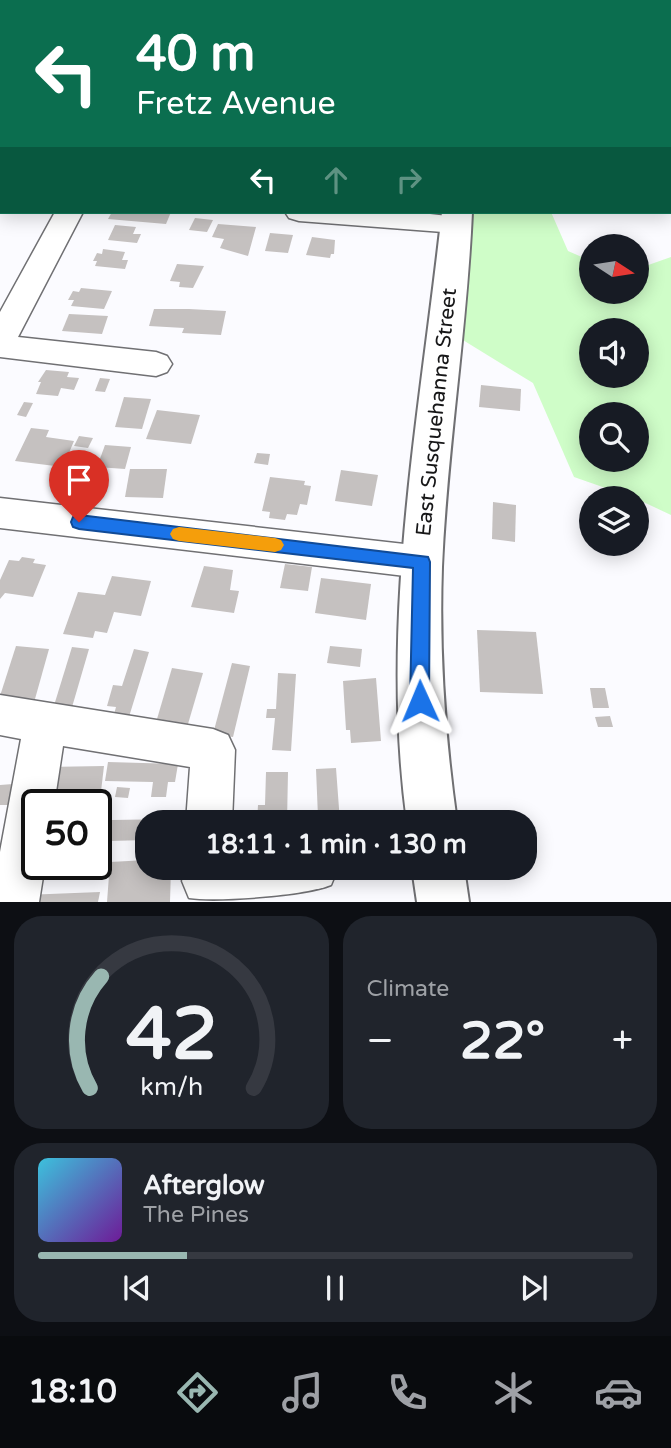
<!DOCTYPE html>
<meta charset="utf-8">
<style>
:root{--surface:#171b24;--page:#20242c;--text:#f1f3f6;--muted:#9ea1a6;--line:#363941;--accent:#99b7b1}
body{margin:0;font-family:"Varela Round",sans-serif;background:var(--page);color:var(--text);height:100vh;display:flex;flex-direction:column;font-size:26px;white-space:nowrap}
*{box-sizing:border-box;margin:0}
p{font-size:23px;color:var(--muted)}
.icon{flex:none;width:38px;height:38px;fill:none;stroke:currentColor;stroke-width:2;stroke-linecap:round;stroke-linejoin:round}
.map{position:relative;height:902px;overflow:hidden}
.drawer{display:flex;flex-direction:column;gap:14px;padding:14px;background:#0d0f14;flex:1}
.drawer>*{flex:none}
.top-card{position:absolute;left:0px;top:0px;width:672px;height:214px;box-shadow:0 4px 18px #0003;background:#0b6e4f;color:#fff;overflow:hidden}
.needle{width:46px;rotate:102deg}
.buttons{position:absolute;left:579px;top:234px;display:grid;gap:14px}
.buttons a{display:grid;place-items:center;width:70px;height:70px;border-radius:50%;background:var(--surface);box-shadow:0 4px 18px #0003;font-size:35px}
.speed{position:absolute;left:21px;top:789px;display:flex;gap:14px;font-size:35px;font-weight:700;text-align:center}
.speed>*{display:grid;place-content:center;width:91px;height:91px;border-radius:50%;background:var(--surface);box-shadow:0 4px 18px #0003;line-height:1}
.speed .limit{border:4px solid #111;border-radius:10px;background:#fff;color:#111}
.pin{position:absolute;display:grid;place-items:center;width:60px;height:60px;color:#fff;margin:-72px -30px;border-radius:50% 50% 50% 0;rotate:-45deg;box-shadow:0 0 7px #0007}
.pin .icon{rotate:45deg}
.me{position:absolute;width:77px;margin:-38px;rotate:359deg;stroke-linejoin:round;filter:drop-shadow(0 0 5px #0008)}
.turn{display:flex;align-items:center;gap:24px;height:147px;padding:0 21px;font-size:32px}
.turn .icon{width:91px;height:91px;stroke-width:2.5}
.turn b{display:block;font-size:49px;line-height:60px}
.lanes{display:flex;align-items:center;height:66px;padding:0 21px;background:#0003;justify-content:center;gap:35px;direction:ltr}
.lanes .off{opacity:.35}
.big{font-size:52px;font-weight:700;line-height:1.1}
.drawer .card{flex:1;display:flex;flex-direction:column;justify-content:center;gap:10px;min-width:0;padding:0 24px;border-radius:28px;background:var(--page)}
.drawer .dial{align-items:center;gap:0}
.dial svg{height:182px;overflow:visible;fill:none;stroke:var(--line);stroke-width:7;stroke-linecap:round;text-anchor:middle}
.dial text{fill:var(--text);stroke:none}
.song{display:flex;align-items:center;gap:21px}
.cover{width:84px;height:84px;border-radius:10px;background:linear-gradient(135deg,hsl(190 70% 55%),hsl(280 70% 35%))}
.played{height:7px;border-radius:4px;background:linear-gradient(90deg,var(--accent) 25%,var(--line) 25%)}
.keys{display:flex;justify-content:space-around;direction:ltr}
.heat{display:flex;justify-content:space-between;align-items:center;font-size:38px;direction:ltr}
.drawer .tiles{flex:1;display:grid;gap:14px;grid-template-columns:1fr 1fr}
.card:last-child{grid-column:span 2}
.trip{position:absolute;left:135px;top:810px;width:402px;height:70px;border-radius:28px;background:var(--surface);box-shadow:0 4px 18px #0003;font-weight:700;line-height:70px;text-align:center}
.tab-bar{display:flex;height:112px;justify-content:space-around;align-items:center;background:#090b0e;color:var(--muted)}
.tab-bar .icon{width:49px;height:49px}
.tab-bar .current{color:var(--accent)}
.tab-bar b{font-size:32px;color:var(--text)}
.map>svg:first-child{display:block}
</style>
<div class="map">
<svg width="671" height="902" viewBox="0 0 671 902">
<rect width="100%" height="100%" fill="#fbfbff"/>
<path fill="#cffdc8" fill-rule="evenodd" d="M457 212H551L568 251 591 261 592 292H637V269L671 257V515L637 499 574 477 533 383 445 329ZM592 331H637V376H592ZM592 415H637V460H592Z"/>
<g fill="#c5c1c0">
<polygon points="112,212 171,212 166,224 108,219"/>
<polygon points="195,218 213,220 207,232 189,230"/>
<polygon points="218,224 256,227 248,256 220,248 224,239 212,237"/>
<polygon points="115,225 136,227 133,234 141,234 137,243 108,240"/>
<polygon points="270,233 293,235 288,253 265,251"/>
<polygon points="312,237 335,240 334,254 331,254 330,258 306,255"/>
<polygon points="103,249 125,252 122,260 128,260 125,269 95,266 97,261 93,261 97,253 102,254"/>
<polygon points="177,264 204,266 193,288 179,287 180,282 170,281"/>
<polygon points="81,288 112,291 104,309 71,306 74,300 68,300 73,291 79,292"/>
<polygon points="154,309 189,309 226,311 221,335 182,333 184,328 149,326"/>
<polygon points="69,314 108,316 102,334 62,331"/>
<polygon points="46,370 69,372 67,377 79,378 74,390 61,388 58,396 36,394 41,382 38,382"/>
<polygon points="100,378 110,379 105,392 95,391"/>
<polygon points="481,385 521,389 520,411 479,407"/>
<polygon points="124,397 151,399 142,429 115,427"/>
<polygon points="24,402 33,403 26,417 17,415"/>
<polygon points="157,410 200,415 191,444 146,439"/>
<polygon points="31,428 49,430 46,437 74,441 63,467 15,461"/>
<polygon points="79,436 93,438 88,448 74,446"/>
<polygon points="105,445 131,447 125,469 97,467"/>
<polygon points="257,453 270,454 268,465 254,463"/>
<polygon points="130,469 167,469 163,498 125,497"/>
<polygon points="341,470 378,475 372,506 335,501"/>
<polygon points="270,477 305,481 304,485 311,486 307,505 300,504 297,515 287,514 285,520 269,518 270,512 262,511"/>
<polygon points="493,502 516,505 515,542 492,539"/>
<polygon points="22,557 35,559 33,563 46,565 33,597 5,593 0,599 0,580 9,560 19,561"/>
<polygon points="285,564 312,567 308,591 280,588"/>
<polygon points="204,566 233,570 230,590 239,591 234,613 191,607"/>
<polygon points="112,576 151,581 141,616 114,612 107,633 95,631 93,638 63,634 78,592 105,595"/>
<polygon points="321,578 371,584 366,620 315,613"/>
<polygon points="477,630 536,632 543,694 480,692"/>
<polygon points="16,646 49,649 35,699 0,696"/>
<polygon points="330,646 362,649 360,667 327,663"/>
<polygon points="72,647 89,649 70,714 52,712"/>
<polygon points="134,649 149,652 128,720 113,718 116,707 107,706 113,685 122,686"/>
<polygon points="232,663 250,666 233,737 213,734"/>
<polygon points="172,668 203,673 188,724 157,719"/>
<polygon points="278,673 296,674 291,751 272,750 275,718 266,718 267,709 276,709"/>
<polygon points="376,678 381,741 351,743 350,730 346,730 343,681"/>
<polygon points="590,688 605,688 609,708 593,708"/>
<polygon points="610,716 613,727 598,727 595,717"/>
<polygon points="108,762 178,764 175,782 168,782 166,797 151,797 153,782 105,781"/>
<polygon points="104,766 100,800 41,801 46,767"/>
<polygon points="336,768 340,822 311,822 310,817 318,817 316,769"/>
<polygon points="266,772 288,772 287,822 257,822 258,805 265,805"/>
<polygon points="13,784 9,805 0,805 0,785"/>
<polygon points="117,787 130,788 128,798 115,797"/>
<polygon points="173,819 173,822 147,822 147,840 109,841 112,820"/>
<polygon points="147,860 147,868 171,868 170,902 107,902 110,862"/>
<polygon points="100,892 98,902 23,902 24,895"/>
</g>
<g fill="none" stroke-linecap="round" stroke-linejoin="round">
<defs>
<g id="minor">
<polygon points="169,0 191,0 168,2"/>
<polygon points="55,212 83,212 18,337 156,352 167,356 172,364 167,372 156,376 0,357 0,312"/>
<polygon points="285,212 412,212 466,218 470,224 466,230 456,233 299,221 289,218"/>
<polygon points="0,498 422,546 436,551 441,562 436,573 422,578 0,528"/>
<polygon points="0,695 213,729 228,735 235,750 232,822 186,822 190,767 63,746 54,805 37,805 37,864 45,864 39,902 0,902 0,852 21,739 0,735"/>
<path d="M188 868H338L331 885C303 896 216 902 189 898L182 881Z"/>
</g>
<g id="major">
<rect x="449" y="0" width="24" height="2"/>
<path d="M442 212H472C467 331 447 448 442 567 439 653 445 737 457 822H407C379 618 420 415 442 212Z"/>
<polygon points="412,868 464,868 469,902 417,902"/>
</g>
</defs>
<use href="#minor" stroke="#707073" stroke-width="3"/>
<use href="#major" stroke="#707073" stroke-width="4"/>
<use href="#minor" fill="#fff" fill-rule="evenodd"/>
<use href="#major" fill="#fff" fill-rule="evenodd"/>
</g>
<polygon fill="#1a73e8" stroke="#114b97" stroke-width="2" points="79,515 428,557 430,562 429,701 427,708 420,710 413,708 410,701 413,568 79,529 73,527 71,522 73,517"/>
<polygon fill="#f59e0b" points="179,527 275,538 281,540 284,545 281,550 275,552 179,541 173,539 170,534 173,529"/>
<g text-anchor="middle" stroke-width="7" stroke-linejoin="round" paint-order="stroke">
<g font-size="21" fill="#171718" stroke="#fff">
<text transform="translate(436 412) rotate(-84)" y="7">East Susquehanna Street</text>
</g>
</g>
</svg>
<div class="buttons">
<a><svg class="needle" viewBox="-14 -14 28 28"><path d="M0-13l5 13h-10z" fill="#e53935"/><path d="M0 13l5-13h-10z" fill="#9ea1a6"/></svg></a>
<a><svg class="icon" aria-label="sound" viewBox="0 0 24 24"><path d="M4 9h4l5-4v14l-5-4H4zM17 9q2 3 0 6"/></svg></a>
<a><svg class="icon" aria-label="search" viewBox="0 0 24 24"><circle cx="10" cy="10" r="6"/><path d="M15 15l6 6"/></svg></a>
<a><svg class="icon" aria-label="layers" viewBox="0 0 24 24"><path d="M12 4l9 5-9 5-9-5zM3 14l9 5 9-5"/></svg></a>
</div>
<div class="speed"><div class="limit">50</div></div>
<div class="pin" style="left:79px;top:522px;background:#d93025"><svg class="icon" aria-label="arrive" viewBox="0 0 24 24"><path d="M6 21V4h12l-3 4 3 4H6"/></svg></div>
<svg class="me" style="left:420px;top:701px" viewBox="-20 -20 40 40"><path d="M0-17L14 15 0 8-14 15z" fill="#1a73e8" stroke="#fff" stroke-width="4"/></svg>
<div class="trip">18:11 · 1 min · 130 m</div>
<div class="top-card">
<div class="turn"><svg class="icon" aria-label="left" viewBox="0 0 24 24"><path d="M17 20v-9H6M10 6l-5 5 5 5"/></svg><div><b>40 m</b>Fretz Avenue</div></div>
<div class="lanes"><svg class="icon" aria-label="left" viewBox="0 0 24 24"><path d="M17 20v-9H6M10 6l-5 5 5 5"/></svg><svg class="icon off" aria-label="ahead" viewBox="0 0 24 24"><path d="M12 20V5M6 11l6-6 6 6"/></svg><svg class="icon off" aria-label="right" viewBox="0 0 24 24"><path d="M7 20v-9h11M14 6l5 5-5 5"/></svg></div>
</div>
</div>
<section class="drawer">
<div class="tiles">
<div class="card dial"><svg viewBox="0 0 100 80">
<path d="M14 69A42 42 0 1 1 86 69"/>
<path d="M14 69A42 42 0 0 1 19 20" stroke="#99b7b1"/>
<text x="50" y="56" font-size="32" font-weight="700">42</text>
<text x="50" y="72" font-size="11">km/h</text>
</svg></div>
<div class="card"><p>Climate</p>
<div class="heat"><a>−</a><b class="big">22°</b><a>+</a></div>
</div>
<div class="card">
<div class="song"><i class="cover"></i><div><b>Afterglow</b><p>The Pines</p></div></div>
<div class="played"></div>
<div class="keys"><svg class="icon" aria-label="previous" viewBox="0 0 24 24"><path d="M18 5L8 12l10 7zM5 5v14"/></svg><svg class="icon" aria-label="pause" viewBox="0 0 24 24"><path d="M8 5v14M16 5v14"/></svg><svg class="icon" aria-label="next" viewBox="0 0 24 24"><path d="M6 5l10 7-10 7zM19 5v14"/></svg></div>
</div>
</div>
</section>
<nav class="tab-bar">
<b>18:10</b>
<svg class="icon current" aria-label="directions" viewBox="0 0 24 24"><path d="M12 3l9 9-9 9-9-9zM9 14v-3h6M13 9l2 2-2 2"/></svg>
<svg class="icon" aria-label="music" viewBox="0 0 24 24"><path d="M9 18V5l10-2v13"/><circle cx="6" cy="18" r="3"/><circle cx="16" cy="16" r="3"/></svg>
<svg class="icon" aria-label="phone" viewBox="0 0 24 24"><path d="M5 4h4l2 5-3 2q2 4 5 5l2-3 5 2v4C11 20 4 13 5 4z"/></svg>
<svg class="icon" aria-label="climate" viewBox="0 0 24 24"><path d="M12 3v18M4 7l16 10M4 17L20 7"/></svg>
<svg class="icon" aria-label="car" viewBox="0 0 24 24"><path d="M5 17H2v-5l4-1 3-4h7l3 4 3 1v5h-3M9 17h6M6 11h13"/><circle cx="7" cy="17" r="2"/><circle cx="17" cy="17" r="2"/></svg>
</nav>
